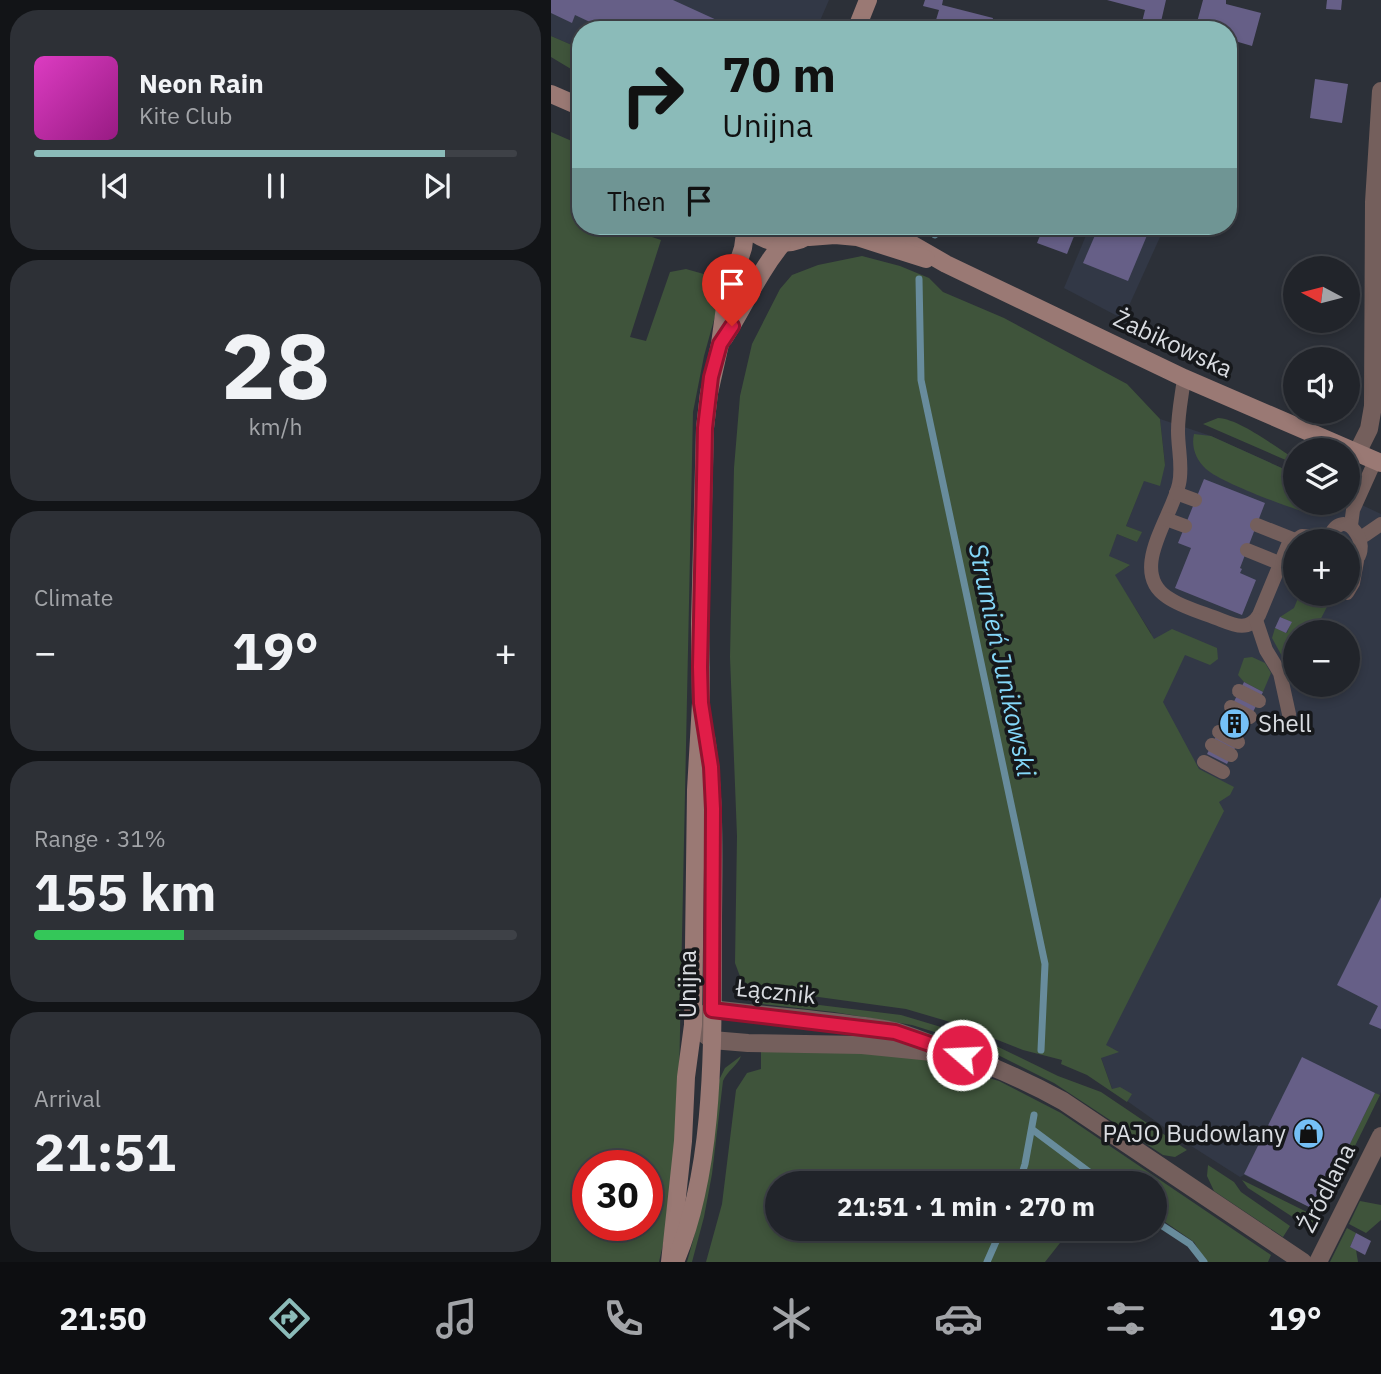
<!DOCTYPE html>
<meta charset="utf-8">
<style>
:root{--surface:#21242a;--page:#2d3036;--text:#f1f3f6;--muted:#a2a4a8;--line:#3e4147;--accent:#8bbbb9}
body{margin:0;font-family:"IBM Plex Sans",sans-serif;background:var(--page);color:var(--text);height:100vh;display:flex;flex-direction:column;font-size:26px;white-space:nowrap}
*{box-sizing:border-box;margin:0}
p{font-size:23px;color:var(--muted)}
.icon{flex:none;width:38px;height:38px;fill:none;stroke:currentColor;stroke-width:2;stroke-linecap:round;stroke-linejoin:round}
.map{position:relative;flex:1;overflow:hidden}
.details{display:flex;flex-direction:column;gap:10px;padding:10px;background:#121417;width:551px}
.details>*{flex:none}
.banner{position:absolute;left:21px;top:21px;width:665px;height:214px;border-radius:28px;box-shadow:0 4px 10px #0003,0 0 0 2px var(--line);background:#8bbbb9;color:#111;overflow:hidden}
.needle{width:46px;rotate:277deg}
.controls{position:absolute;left:732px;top:256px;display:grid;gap:14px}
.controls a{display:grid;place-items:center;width:77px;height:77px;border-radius:50%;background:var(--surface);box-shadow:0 4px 10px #0003,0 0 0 2px var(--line);font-size:35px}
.speed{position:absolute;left:21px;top:1150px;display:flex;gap:14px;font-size:35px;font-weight:700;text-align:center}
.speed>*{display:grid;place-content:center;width:91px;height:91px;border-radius:50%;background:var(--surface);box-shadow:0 4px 10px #0003,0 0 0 2px var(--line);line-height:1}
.speed .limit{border:10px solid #d22;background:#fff;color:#111}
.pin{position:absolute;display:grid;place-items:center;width:60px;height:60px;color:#fff;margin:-72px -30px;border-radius:50% 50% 50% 0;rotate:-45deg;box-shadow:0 0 7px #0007}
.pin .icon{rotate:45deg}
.me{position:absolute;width:77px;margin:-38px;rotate:289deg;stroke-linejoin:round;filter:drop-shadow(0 0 5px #0008)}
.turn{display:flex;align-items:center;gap:24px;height:147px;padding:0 35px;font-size:32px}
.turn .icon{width:91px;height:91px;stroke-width:2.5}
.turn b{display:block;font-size:49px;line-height:60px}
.then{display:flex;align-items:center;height:66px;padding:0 35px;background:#0003;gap:14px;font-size:26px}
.big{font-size:52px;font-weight:800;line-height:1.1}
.details .card{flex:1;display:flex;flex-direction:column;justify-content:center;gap:10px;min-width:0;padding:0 24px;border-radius:28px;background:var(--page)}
.details .dial{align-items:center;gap:0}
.dial b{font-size:91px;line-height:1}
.song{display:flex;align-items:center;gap:21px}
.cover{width:84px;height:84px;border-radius:10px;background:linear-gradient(135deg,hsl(310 70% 55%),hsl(310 70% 35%))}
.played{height:7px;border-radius:4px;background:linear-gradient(90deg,var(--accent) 85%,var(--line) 85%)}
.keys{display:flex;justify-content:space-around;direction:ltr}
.heat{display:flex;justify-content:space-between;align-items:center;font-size:38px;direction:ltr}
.charge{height:10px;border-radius:5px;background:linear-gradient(90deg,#34c759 31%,var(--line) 0)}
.trip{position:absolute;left:214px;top:1171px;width:402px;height:70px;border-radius:35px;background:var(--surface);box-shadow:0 4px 10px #0003,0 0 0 2px var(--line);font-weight:800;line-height:70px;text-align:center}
.menu{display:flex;height:112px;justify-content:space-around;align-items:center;background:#0d0e11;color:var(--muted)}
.menu .icon{width:49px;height:49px}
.menu .on{color:var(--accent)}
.menu b{font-size:32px;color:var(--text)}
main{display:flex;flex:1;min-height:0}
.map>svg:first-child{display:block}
</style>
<main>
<section class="details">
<div class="card">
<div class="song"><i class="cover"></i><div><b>Neon Rain</b><p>Kite Club</p></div></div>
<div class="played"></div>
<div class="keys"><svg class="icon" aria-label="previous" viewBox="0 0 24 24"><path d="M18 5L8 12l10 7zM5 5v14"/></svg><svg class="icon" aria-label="pause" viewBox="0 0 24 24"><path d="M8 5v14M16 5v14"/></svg><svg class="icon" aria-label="next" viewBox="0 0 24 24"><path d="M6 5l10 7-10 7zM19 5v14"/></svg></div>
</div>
<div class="card dial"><b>28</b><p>km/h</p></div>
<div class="card"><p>Climate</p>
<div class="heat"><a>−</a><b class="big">19°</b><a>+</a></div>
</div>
<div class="card"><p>Range · 31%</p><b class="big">155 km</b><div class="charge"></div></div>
<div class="card"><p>Arrival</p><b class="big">21:51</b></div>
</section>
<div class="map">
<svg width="830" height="1262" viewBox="0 0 830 1262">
<rect width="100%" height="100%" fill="#2c3038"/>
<g fill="#323846" fill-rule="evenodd">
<polygon points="0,0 278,0 265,30 30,30 30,49 0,36"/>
<polygon points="539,226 614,226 572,319 513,288"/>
<path d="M609 419 660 436 744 474V502H796V498L830 514V1092L771 1213 693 1175 689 1177 634 1142 562 1091 550 1058 603 698 600 633 563 575 578 566 557 556 566 534 586 542 590 532 575 526 593 480 614 464ZM744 541H796V593H744ZM744 632H796V684H744Z"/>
</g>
<g fill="#3f543b" fill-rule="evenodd">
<polygon points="0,36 30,49 30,75 0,57"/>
<path d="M0 132 30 145V226H105L101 237 110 240 79 337 95 341 119 272 135 269 174 280 153 356 142 412 127 1127 113 1240 108 1262H0ZM37 1166H96V1225H37Z"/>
<polygon points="311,256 349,266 378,278 392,292 453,318 576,384 609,419 614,465 609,486 593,481 575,526 591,532 586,542 566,534 558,556 579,565 564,575 603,639 621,629 666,648 667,659 659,665 634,655 612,702 648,769 683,787 679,795 668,802 673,811 555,1045 568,1052 550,1058 561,1089 569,1087 581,1094 576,1102 536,1075 510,1064 511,1060 472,1050 406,1024 355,1009 202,988 190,979 184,963 186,836 179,657 183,468 189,396 201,344 229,289 241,275 267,265"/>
<path d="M667 418C689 419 724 447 744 459V464L652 424Z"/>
<path d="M643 434 660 436 744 474V502H792C783 516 772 515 757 513 736 507 669 482 655 469 645 460 640 447 643 434Z"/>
<polygon points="749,593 780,593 780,599 763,632 744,632 743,670 737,667 721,638 724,628 736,633 740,622 729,617 743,608"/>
<polygon points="701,657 714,663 720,673 712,692 693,682 687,675 693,658"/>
<polygon points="211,998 350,1015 420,1036 419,1043 361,1025 283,1012 211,1004"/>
<polygon points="439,1043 507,1076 550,1092 636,1150 624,1157 612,1155 503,1083 439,1051"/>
<polygon points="210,1051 300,1052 366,1057 448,1081 510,1113 720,1255 717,1262 655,1262 643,1242 604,1215 604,1183 559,1183 550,1177 547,1183 226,1183 226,1228 520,1229 494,1262 155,1262 171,1204 185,1090 196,1073 210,1069"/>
<path d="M190 1056C187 1065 176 1071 172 1081L161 1174 153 1217 141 1262H136C154 1203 160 1143 167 1082L174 1068Z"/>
<polygon points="824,1093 829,1095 771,1213 766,1211"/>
<polygon points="657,1165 683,1182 690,1192 739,1226 732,1237 663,1191 656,1176"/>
<polygon points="691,1180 768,1218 763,1225 757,1227 697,1188"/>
<polygon points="809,1201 830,1205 830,1220 815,1233 798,1224"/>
<polygon points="796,1228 805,1233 799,1247 805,1250 807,1262 779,1262"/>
</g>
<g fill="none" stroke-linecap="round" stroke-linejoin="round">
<g stroke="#688c9c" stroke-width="7">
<polyline points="384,235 387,226"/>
<polyline points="368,279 370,380 494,964 490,1050"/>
<polyline points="482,1130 553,1183"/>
<polyline points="468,1183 474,1164 483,1115"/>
<polyline points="604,1221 639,1244 653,1262"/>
<polyline points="436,1262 451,1228"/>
</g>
</g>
<g fill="#665f87">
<polygon points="0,0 122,0 181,27 180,30 56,30 24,15 21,23 0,13"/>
<polygon points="374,0 392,0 391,5 442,18 439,30 382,30 388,10 372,6"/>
<polygon points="556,0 615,0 609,26 591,22 594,10"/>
<polygon points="652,0 675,0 675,4 710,13 701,46 677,39 677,30 657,30 645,26"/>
<polygon points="776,0 791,0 790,10 775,9"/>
<polygon points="764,79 797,84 791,123 759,118"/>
<polygon points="493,226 527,226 516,254 486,243"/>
<polygon points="548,226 578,226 597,233 577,281 532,263"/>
<polygon points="653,479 714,503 689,568 691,569 689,573 705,580 691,615 624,588 640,548 627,543"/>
<polygon points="729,617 741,622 735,633 724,628"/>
<polygon points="693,682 712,692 676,764 656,754"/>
<polygon points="830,897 830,1029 818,1024 827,1006 786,985"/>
<polygon points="751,1057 824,1093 766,1211 693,1174"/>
<polygon points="805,1233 820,1241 814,1255 799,1247"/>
</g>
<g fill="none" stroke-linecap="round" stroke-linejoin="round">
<g stroke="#745f5c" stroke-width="14">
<path d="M633 378C631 395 627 413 627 431 627 449 632 467 628 484 621 517 577 571 616 597 632 608 653 613 670 620 685 626 698 631 708 615L737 545 751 536 778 538"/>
<polyline points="625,493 644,500"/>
<polyline points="615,519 634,526"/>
<polyline points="706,525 744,540"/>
<polyline points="800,525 802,510 824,461"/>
<polyline points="814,535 830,524"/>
<path d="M777 541C792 495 830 557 796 563"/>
<polyline points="696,550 728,563"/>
<polyline points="796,593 802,583 806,561"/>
<polyline points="705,620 715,650 729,673 738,714"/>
<polyline points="688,691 708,701"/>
<polyline points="680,707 699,717"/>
<polyline points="668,732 687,742"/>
<polyline points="661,745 680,755"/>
<polyline points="653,762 672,772"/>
</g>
<g stroke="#745f5c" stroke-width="18">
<polyline points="806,453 818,429 822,406 823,202 830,91"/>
<path d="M411 1055 311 1045 197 1043 161 1040 142 1025 161 1009C221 1017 284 1019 343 1031 358 1035 374 1042 389 1047 432 1062 472 1079 512 1101L752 1262"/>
<polyline points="767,1262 830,1136"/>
</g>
<g stroke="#9a7974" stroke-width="18">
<polyline points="305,30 317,0"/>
<polyline points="0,94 30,107"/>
<path d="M195 226C216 246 242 249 266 230"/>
<polyline points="329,226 395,264 633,378 830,463"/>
<polyline points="258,237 284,235 306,237 375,259"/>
<path d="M173 338C193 307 207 273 231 244"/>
<polyline points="119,1262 132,1141 135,1077 142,1025 145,790 150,703 149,624 154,428 158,393 169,344 175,300 192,248 195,226"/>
<path d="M124 1262C166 1163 161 1035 162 929 162 865 165 801 155 737"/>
</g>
</g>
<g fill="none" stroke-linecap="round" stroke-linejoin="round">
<defs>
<polyline id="route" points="181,326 169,344 160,377 154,428 153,480 149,667 150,703 160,767 162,809 161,1010 344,1032 411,1055"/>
</defs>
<use href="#route" stroke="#92132f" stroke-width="18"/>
<use href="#route" stroke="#e11d48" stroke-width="12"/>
</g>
<defs>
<symbol id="building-disc" viewBox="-11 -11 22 22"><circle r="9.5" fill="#75c0f6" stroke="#16181b"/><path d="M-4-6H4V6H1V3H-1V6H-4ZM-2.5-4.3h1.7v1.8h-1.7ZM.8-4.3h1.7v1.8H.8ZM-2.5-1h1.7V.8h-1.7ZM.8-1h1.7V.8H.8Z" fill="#111"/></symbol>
<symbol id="shop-disc" viewBox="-11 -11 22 22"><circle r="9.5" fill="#75c0f6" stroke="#16181b"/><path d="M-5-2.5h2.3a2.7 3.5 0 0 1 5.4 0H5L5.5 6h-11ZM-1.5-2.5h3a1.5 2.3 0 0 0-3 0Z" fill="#111"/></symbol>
</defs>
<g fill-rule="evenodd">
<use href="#building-disc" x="666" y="706" width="35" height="35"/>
<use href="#shop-disc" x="740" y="1116" width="35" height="35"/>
</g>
<g text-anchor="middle" stroke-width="7" stroke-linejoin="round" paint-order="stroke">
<g font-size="24" fill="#d9dce1" stroke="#16181b">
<text transform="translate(622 344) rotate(25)" y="8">Żabikowska</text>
<text transform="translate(137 984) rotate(-90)" y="8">Unijna</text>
<text transform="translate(225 992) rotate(6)" y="8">Łącznik</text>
<text transform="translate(776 1188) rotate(-63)" y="8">Źródlana</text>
</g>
<g font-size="24" fill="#d9dce1" stroke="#16181b" text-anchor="start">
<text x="707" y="732">Shell</text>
<text x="735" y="1142" text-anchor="end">PAJO Budowlany</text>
</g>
<g font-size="26" font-style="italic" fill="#84d7f8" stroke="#16181b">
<text transform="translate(451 660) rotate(78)" y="9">Strumień Junikowski</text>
</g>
</g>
</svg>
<div class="controls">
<a><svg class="needle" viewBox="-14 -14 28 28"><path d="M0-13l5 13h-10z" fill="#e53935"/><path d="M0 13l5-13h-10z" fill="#a2a4a8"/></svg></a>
<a><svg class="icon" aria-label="sound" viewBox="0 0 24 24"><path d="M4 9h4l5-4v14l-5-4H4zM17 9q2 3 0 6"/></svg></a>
<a><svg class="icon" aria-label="layers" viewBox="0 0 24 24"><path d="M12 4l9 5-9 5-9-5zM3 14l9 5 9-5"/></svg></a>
<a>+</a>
<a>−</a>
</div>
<div class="speed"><div class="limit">30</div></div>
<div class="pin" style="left:181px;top:326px;background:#d93025"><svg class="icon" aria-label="arrive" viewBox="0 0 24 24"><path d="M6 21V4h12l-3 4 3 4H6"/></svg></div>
<svg class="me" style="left:411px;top:1055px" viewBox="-20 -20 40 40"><circle r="17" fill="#e11d48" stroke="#fff" stroke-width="3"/><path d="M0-11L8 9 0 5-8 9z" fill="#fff"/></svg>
<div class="trip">21:51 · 1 min · 270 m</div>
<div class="banner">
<div class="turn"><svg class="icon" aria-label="right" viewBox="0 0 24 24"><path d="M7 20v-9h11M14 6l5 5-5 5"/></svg><div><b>70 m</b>Unijna</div></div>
<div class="then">Then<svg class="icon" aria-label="arrive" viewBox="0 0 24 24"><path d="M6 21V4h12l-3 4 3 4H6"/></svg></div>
</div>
</div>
</main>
<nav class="menu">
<b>21:50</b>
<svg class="icon on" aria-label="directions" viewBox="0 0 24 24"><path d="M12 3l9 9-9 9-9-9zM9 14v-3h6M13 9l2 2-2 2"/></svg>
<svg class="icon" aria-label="music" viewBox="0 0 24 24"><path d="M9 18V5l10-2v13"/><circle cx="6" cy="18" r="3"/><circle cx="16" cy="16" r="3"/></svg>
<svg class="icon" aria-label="phone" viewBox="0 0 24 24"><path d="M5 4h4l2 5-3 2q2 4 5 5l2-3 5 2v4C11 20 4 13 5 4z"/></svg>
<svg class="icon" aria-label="climate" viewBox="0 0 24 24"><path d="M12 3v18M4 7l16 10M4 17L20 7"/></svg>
<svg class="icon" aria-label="car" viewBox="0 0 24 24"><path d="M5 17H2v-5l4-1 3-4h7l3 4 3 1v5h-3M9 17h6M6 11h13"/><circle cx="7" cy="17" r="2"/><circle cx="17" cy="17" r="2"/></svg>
<svg class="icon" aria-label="filters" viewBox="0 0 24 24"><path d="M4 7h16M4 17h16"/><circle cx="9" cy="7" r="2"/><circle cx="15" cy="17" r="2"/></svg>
<b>19°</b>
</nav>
